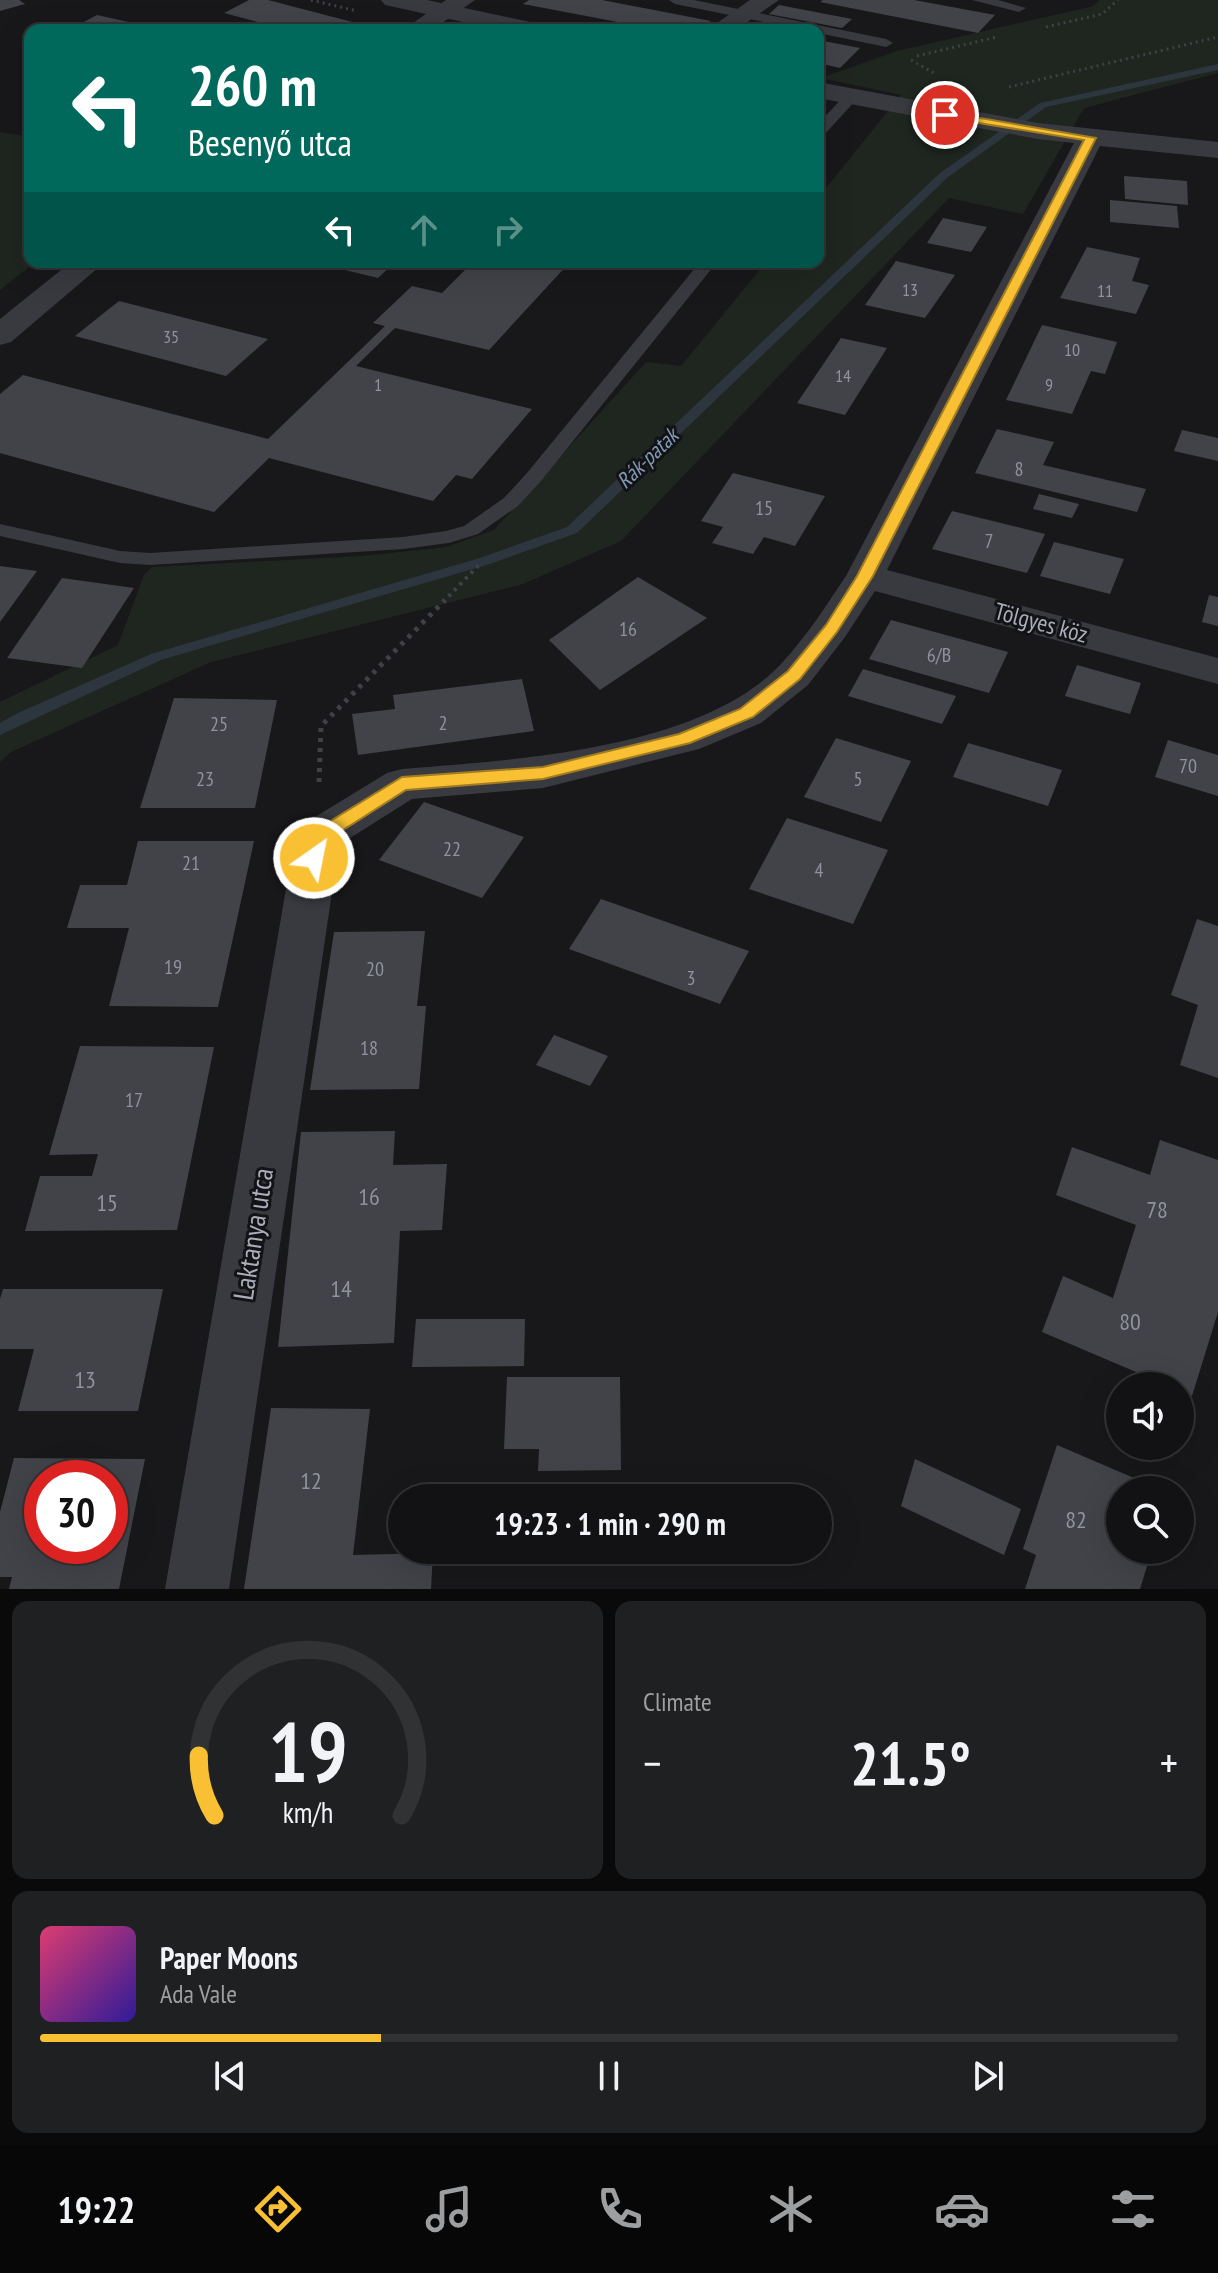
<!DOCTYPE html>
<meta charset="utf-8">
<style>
:root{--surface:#121214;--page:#1f2022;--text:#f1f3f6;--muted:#9c9ea0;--line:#313234;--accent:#f8c032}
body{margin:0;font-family:"PT Sans Narrow",sans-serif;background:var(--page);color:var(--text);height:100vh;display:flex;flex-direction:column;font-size:30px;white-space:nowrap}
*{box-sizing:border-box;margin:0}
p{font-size:26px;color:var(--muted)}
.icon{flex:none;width:44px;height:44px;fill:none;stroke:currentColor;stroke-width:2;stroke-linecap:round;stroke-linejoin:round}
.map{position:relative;height:1589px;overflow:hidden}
.panel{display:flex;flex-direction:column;gap:12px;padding:12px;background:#0a0a0b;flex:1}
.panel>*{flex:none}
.top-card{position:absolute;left:24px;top:24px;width:800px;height:244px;border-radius:16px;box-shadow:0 8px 32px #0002,0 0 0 2px var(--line);background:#00695c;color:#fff;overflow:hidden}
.fabs{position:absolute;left:1106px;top:1372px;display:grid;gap:16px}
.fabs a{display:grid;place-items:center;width:88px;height:88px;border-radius:50%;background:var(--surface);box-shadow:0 8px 32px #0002,0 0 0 2px var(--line);font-size:40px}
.speed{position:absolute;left:24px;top:1460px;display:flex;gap:16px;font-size:40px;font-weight:700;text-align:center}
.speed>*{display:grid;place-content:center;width:104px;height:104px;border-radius:50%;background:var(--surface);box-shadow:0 8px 32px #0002,0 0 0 2px var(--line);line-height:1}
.speed .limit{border:12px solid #d22;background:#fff;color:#111}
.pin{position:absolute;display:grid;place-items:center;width:68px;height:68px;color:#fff;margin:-34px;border:4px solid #fff;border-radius:50%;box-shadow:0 2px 8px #0007}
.me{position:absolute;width:88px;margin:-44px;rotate:33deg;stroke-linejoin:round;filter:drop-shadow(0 0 6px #0008)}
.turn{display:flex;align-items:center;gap:28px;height:168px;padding:0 32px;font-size:36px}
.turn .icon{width:104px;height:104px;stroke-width:2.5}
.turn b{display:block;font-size:56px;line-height:68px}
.lanes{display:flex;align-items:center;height:76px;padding:0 32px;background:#0003;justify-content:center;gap:40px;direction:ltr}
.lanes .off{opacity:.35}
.big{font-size:60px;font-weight:800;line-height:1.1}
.panel .card{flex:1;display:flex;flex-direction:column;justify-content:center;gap:12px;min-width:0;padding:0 28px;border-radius:16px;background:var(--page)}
.panel .dial{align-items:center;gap:0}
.dial svg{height:208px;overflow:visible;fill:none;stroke:var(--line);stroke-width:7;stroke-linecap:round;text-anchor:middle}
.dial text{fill:var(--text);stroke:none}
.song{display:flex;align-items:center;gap:24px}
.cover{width:96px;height:96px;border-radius:12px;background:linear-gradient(135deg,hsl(340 70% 55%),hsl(250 70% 35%))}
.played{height:8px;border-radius:4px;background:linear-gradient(90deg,var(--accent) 30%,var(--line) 30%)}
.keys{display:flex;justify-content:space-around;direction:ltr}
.heat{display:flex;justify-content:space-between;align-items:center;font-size:44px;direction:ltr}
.panel .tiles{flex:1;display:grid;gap:12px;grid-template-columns:1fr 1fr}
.card:last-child{grid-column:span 2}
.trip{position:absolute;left:388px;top:1484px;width:444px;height:80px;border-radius:40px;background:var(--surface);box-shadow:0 8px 32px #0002,0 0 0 2px var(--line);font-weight:800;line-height:80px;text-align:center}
.dock{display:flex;height:128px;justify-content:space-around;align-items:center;background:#070708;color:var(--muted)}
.dock .icon{width:56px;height:56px}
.dock .active{color:var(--accent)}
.dock b{font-size:36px;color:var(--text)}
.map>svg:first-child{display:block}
</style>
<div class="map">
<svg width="1218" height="1589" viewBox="0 0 1218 1589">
<rect width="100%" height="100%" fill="#18181b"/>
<g fill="#1e261f">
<polygon points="1099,0 1218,0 1218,73 1084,108 1023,214 949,198 621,541 523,584 211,662 11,752 0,762 0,702 118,645 144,575 152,567 361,556 446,547 494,530 646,362 681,366 766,262 818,262 818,198 901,95 821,78 897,51 1094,6"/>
<polygon points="0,132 30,137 30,262 35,262 0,290"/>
</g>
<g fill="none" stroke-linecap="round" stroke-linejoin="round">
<polygon fill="#2d363f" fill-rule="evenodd" points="1218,64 1218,70 1046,107 948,177 577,533 490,564 161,660 0,735 0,723 18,713 151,654 480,558 567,527 940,173 1040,103"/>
</g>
<g fill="#424348" fill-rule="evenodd">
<polygon points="0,0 19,0 25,4 0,11"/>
<polygon points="249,0 268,0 360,24 350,30 288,30 224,13"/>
<polygon points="529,0 602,0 711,21 699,30 660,30 523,4"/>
<polygon points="823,0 914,0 995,15 978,33 820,2"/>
<polygon points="779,5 852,19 842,28 769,14"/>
<polygon points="97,15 151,27 147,30 69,30"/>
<polygon points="818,40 860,48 840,68 818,63"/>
<polygon points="1124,176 1187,181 1188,205 1125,199"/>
<polygon points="1110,200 1177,206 1179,228 1110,222"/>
<polygon points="943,218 987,227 971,252 927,243"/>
<polygon points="1087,247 1140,258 1132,281 1149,285 1136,314 1060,298"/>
<polygon points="896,261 955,275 925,318 865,305"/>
<polygon points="312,262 395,262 378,278"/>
<polygon points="457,262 570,262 489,350 395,328 356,366 532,409 472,479 456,475 433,501 269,458 214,512 0,453 0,394 23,375 268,439 385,326 373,323 412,286 442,293 469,266"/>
<polygon points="119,301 268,339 226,376 75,336"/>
<polygon points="1042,325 1117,342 1105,374 1091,371 1072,414 1006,400"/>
<polygon points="841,338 887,348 845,415 797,403"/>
<polygon points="997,429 1054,442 1043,465 1146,489 1137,512 975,473"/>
<polygon points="1182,430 1218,438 1218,461 1174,451"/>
<polygon points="733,473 825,496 795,546 764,537 753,554 712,543 723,527 701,521"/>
<polygon points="1039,494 1079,504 1072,518 1033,509"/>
<polygon points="952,511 1045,534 1027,573 932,549"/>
<polygon points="1054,542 1124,559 1110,594 1040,576"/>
<polygon points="0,566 37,571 0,622"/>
<polygon points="638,577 707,618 600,690 549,640"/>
<polygon points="62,578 134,588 82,668 7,658"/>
<polygon points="1209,595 1218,597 1218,626 1202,622"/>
<polygon points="891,620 1008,652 989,693 869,659"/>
<polygon points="1077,665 1141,683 1130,714 1065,696"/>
<polygon points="863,669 956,696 942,724 848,696"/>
<polygon points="522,679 534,731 358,755 352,714 395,709 393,695"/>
<polygon points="174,698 277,700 255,808 140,808"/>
<polygon points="836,738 911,761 881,822 804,797"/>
<polygon points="1168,740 1218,755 1218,796 1155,777"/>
<polygon points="968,743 1062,770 1048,806 953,777"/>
<polygon points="424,802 524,837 482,898 379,860"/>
<polygon points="787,818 888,850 853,924 749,889"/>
<polygon points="138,841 254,841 218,1007 109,1006 129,928 67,928 80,885 127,885"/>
<polygon points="601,899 749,951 720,1004 569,949"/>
<polygon points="1197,919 1218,926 1218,1078 1180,1065 1198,1005 1171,995"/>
<polygon points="425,931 417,1006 426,1006 419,1089 310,1090 334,932"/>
<polygon points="554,1035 608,1056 590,1086 536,1065"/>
<polygon points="80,1046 214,1047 177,1230 25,1231 40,1176 92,1176 98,1154 49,1155"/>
<polygon points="395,1131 393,1165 447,1164 442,1230 400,1231 394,1343 278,1347 301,1132"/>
<polygon points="1160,1140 1218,1160 1218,1312 1192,1396 1180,1391 1180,1386 1169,1386 1042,1332 1063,1276 1113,1298 1136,1225 1056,1195 1072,1147 1150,1175"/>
<polygon points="3,1289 163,1289 138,1411 18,1411 34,1349 0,1349 0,1299"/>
<polygon points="416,1319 525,1319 524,1366 412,1367"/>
<polygon points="507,1377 620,1377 621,1470 538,1471 539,1449 504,1449"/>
<polygon points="271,1408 370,1409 353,1555 433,1553 431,1589 244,1589"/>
<polygon points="1057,1445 1162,1490 1120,1490 1120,1550 1152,1550 1140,1589 1025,1589 1036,1555 1023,1549"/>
<path d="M14 1458 145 1459 119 1589H9L12 1577H0V1512ZM42 1478H110V1546H42Z"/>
<polygon points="915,1459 1021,1509 1004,1555 901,1506"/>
</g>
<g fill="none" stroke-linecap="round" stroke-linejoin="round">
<g stroke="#3f4147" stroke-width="3" stroke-dasharray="2 4" stroke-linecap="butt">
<polyline points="311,0 357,11"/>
<polyline points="1046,27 1102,14 1118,0"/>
<polyline points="917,56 997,37"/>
<polyline points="911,60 934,73"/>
<polyline points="1009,87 1218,37"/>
</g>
<polyline stroke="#3f4147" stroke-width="4" stroke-dasharray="3 5" stroke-linecap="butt" points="443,602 479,565"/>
<polyline stroke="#3f4147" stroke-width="5" stroke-dasharray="4 6" stroke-linecap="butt" points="319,782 321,726 445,600"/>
<g fill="#393a40" fill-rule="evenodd">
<polygon points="669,0 694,0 886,39 893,43 886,47 818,33 818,30 803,30 675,4"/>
<polygon points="972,0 998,0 1026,8 1019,12"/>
<polygon points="852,92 857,93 857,99 823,136 818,137 818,124 847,93"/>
<polygon points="700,262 717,262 541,481 518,506 478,534 449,543 403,549 150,565 120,563 0,536 0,524 120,551 150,553 403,537 446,531 464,526 504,498 527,473"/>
</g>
<g fill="#393a40" fill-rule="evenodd">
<polygon points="381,0 427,0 544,25 547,30 500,30 385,5"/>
<polygon points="750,0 779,0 736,30 707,30"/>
<path d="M818 82 1038 123 1218 142V158L1100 146 887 570 1218 658V684L875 591 845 637 808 685 761 723 699 749 543 788 412 799 339 845 229 1589H165L295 837 302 825 387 773 402 769C514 760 700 750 781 664 806 637 826 606 846 576L1074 143 1038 139 818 98Z"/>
</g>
<g fill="#393a40" fill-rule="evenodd">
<polygon points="446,0 475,0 432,30 403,30"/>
<polygon points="71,262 105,262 11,342 0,345 0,319"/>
</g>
</g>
<polygon fill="#f8c032" stroke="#a17d20" stroke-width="2" points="945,112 1096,138 873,576 837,632 800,679 753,717 690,743 543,779 406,790 326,841 320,863 307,863 304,858 311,833 402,777 543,767 679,734 740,709 788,671 826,625 857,576 1084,140 941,117 941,113"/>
<g text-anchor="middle" stroke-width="6" stroke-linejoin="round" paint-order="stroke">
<g font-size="18" fill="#90939e">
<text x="910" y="296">13</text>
<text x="1105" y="297">11</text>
<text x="171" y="343">35</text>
<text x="1072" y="356">10</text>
<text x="843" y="382">14</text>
<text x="378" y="391">1</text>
<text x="1049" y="391">9</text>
</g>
<g font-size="20" fill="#90939e">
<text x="1019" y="476">8</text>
<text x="764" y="515">15</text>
<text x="989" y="548">7</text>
<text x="628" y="636">16</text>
<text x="939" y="662">6/B</text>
<text x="443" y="730">2</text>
<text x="219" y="731">25</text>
<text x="1188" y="773">70</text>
<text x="205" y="786">23</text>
<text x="858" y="786">5</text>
<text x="452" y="856">22</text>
<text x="191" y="870">21</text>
<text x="819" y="877">4</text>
<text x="173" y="974">19</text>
<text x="375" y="976">20</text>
<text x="691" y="985">3</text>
<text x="369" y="1055">18</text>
<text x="134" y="1107">17</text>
</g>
<g font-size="22" font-style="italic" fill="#809ab6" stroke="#131316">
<text transform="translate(647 458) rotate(-44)" y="8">Rák-patak</text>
</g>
<g font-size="24" fill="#aaaebb" stroke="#131316">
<text transform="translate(1041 623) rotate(15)" y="8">Tölgyes köz</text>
</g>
<g font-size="24" fill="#90939e">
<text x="369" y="1205">16</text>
<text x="107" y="1211">15</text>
<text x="1157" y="1218">78</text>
<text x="341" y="1297">14</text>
<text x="1130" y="1330">80</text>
<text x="85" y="1388">13</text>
<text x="311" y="1489">12</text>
<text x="1076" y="1528">82</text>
</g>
<g font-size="28" fill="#aaaebb" stroke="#131316">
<text transform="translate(253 1234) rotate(-81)" y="10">Laktanya utca</text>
</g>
</g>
</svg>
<div class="fabs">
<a><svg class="icon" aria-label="sound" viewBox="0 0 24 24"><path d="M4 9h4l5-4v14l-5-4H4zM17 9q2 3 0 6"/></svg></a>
<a><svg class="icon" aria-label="search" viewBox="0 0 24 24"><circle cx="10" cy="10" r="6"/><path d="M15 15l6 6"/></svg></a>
</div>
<div class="speed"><div class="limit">30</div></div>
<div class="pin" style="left:945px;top:115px;background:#d93025"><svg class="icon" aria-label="arrive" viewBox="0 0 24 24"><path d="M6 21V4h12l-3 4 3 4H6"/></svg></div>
<svg class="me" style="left:314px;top:858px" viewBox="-20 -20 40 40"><circle r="17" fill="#f8c032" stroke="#fff" stroke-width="3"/><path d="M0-11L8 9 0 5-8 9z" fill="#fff"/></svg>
<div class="trip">19:23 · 1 min · 290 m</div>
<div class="top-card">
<div class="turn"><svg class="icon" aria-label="left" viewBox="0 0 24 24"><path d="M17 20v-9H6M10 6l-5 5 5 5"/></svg><div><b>260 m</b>Besenyő utca</div></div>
<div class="lanes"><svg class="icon" aria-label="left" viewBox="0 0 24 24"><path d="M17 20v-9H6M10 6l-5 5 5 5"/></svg><svg class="icon off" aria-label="ahead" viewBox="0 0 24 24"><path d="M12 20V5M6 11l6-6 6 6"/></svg><svg class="icon off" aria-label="right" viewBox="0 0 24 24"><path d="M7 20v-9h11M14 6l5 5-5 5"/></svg></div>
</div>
</div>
<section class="panel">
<div class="tiles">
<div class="card dial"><svg viewBox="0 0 100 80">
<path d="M14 69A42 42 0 1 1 86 69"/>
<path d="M14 69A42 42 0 0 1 8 46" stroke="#f8c032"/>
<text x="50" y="56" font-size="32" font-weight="700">19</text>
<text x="50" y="72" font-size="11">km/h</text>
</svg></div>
<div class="card"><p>Climate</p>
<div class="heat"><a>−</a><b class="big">21.5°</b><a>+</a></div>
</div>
<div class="card">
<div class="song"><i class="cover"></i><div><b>Paper Moons</b><p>Ada Vale</p></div></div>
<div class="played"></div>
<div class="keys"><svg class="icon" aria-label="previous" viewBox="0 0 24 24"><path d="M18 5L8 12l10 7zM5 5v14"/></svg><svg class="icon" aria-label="pause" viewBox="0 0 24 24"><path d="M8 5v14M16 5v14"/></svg><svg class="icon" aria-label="next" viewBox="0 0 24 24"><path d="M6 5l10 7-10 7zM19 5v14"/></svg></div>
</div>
</div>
</section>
<nav class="dock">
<b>19:22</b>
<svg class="icon active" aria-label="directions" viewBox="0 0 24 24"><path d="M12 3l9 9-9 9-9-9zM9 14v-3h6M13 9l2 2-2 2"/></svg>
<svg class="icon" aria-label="music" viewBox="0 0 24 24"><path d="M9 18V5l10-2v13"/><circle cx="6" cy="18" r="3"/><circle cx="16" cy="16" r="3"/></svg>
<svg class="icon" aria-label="phone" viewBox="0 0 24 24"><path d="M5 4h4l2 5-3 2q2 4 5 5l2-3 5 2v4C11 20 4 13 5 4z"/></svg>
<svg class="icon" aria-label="climate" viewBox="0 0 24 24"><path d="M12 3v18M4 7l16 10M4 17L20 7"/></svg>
<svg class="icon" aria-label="car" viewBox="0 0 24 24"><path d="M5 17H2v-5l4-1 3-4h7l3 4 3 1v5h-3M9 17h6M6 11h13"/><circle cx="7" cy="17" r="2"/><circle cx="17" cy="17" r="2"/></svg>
<svg class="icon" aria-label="filters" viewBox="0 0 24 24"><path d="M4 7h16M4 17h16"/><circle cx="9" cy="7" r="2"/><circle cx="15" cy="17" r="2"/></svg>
</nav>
